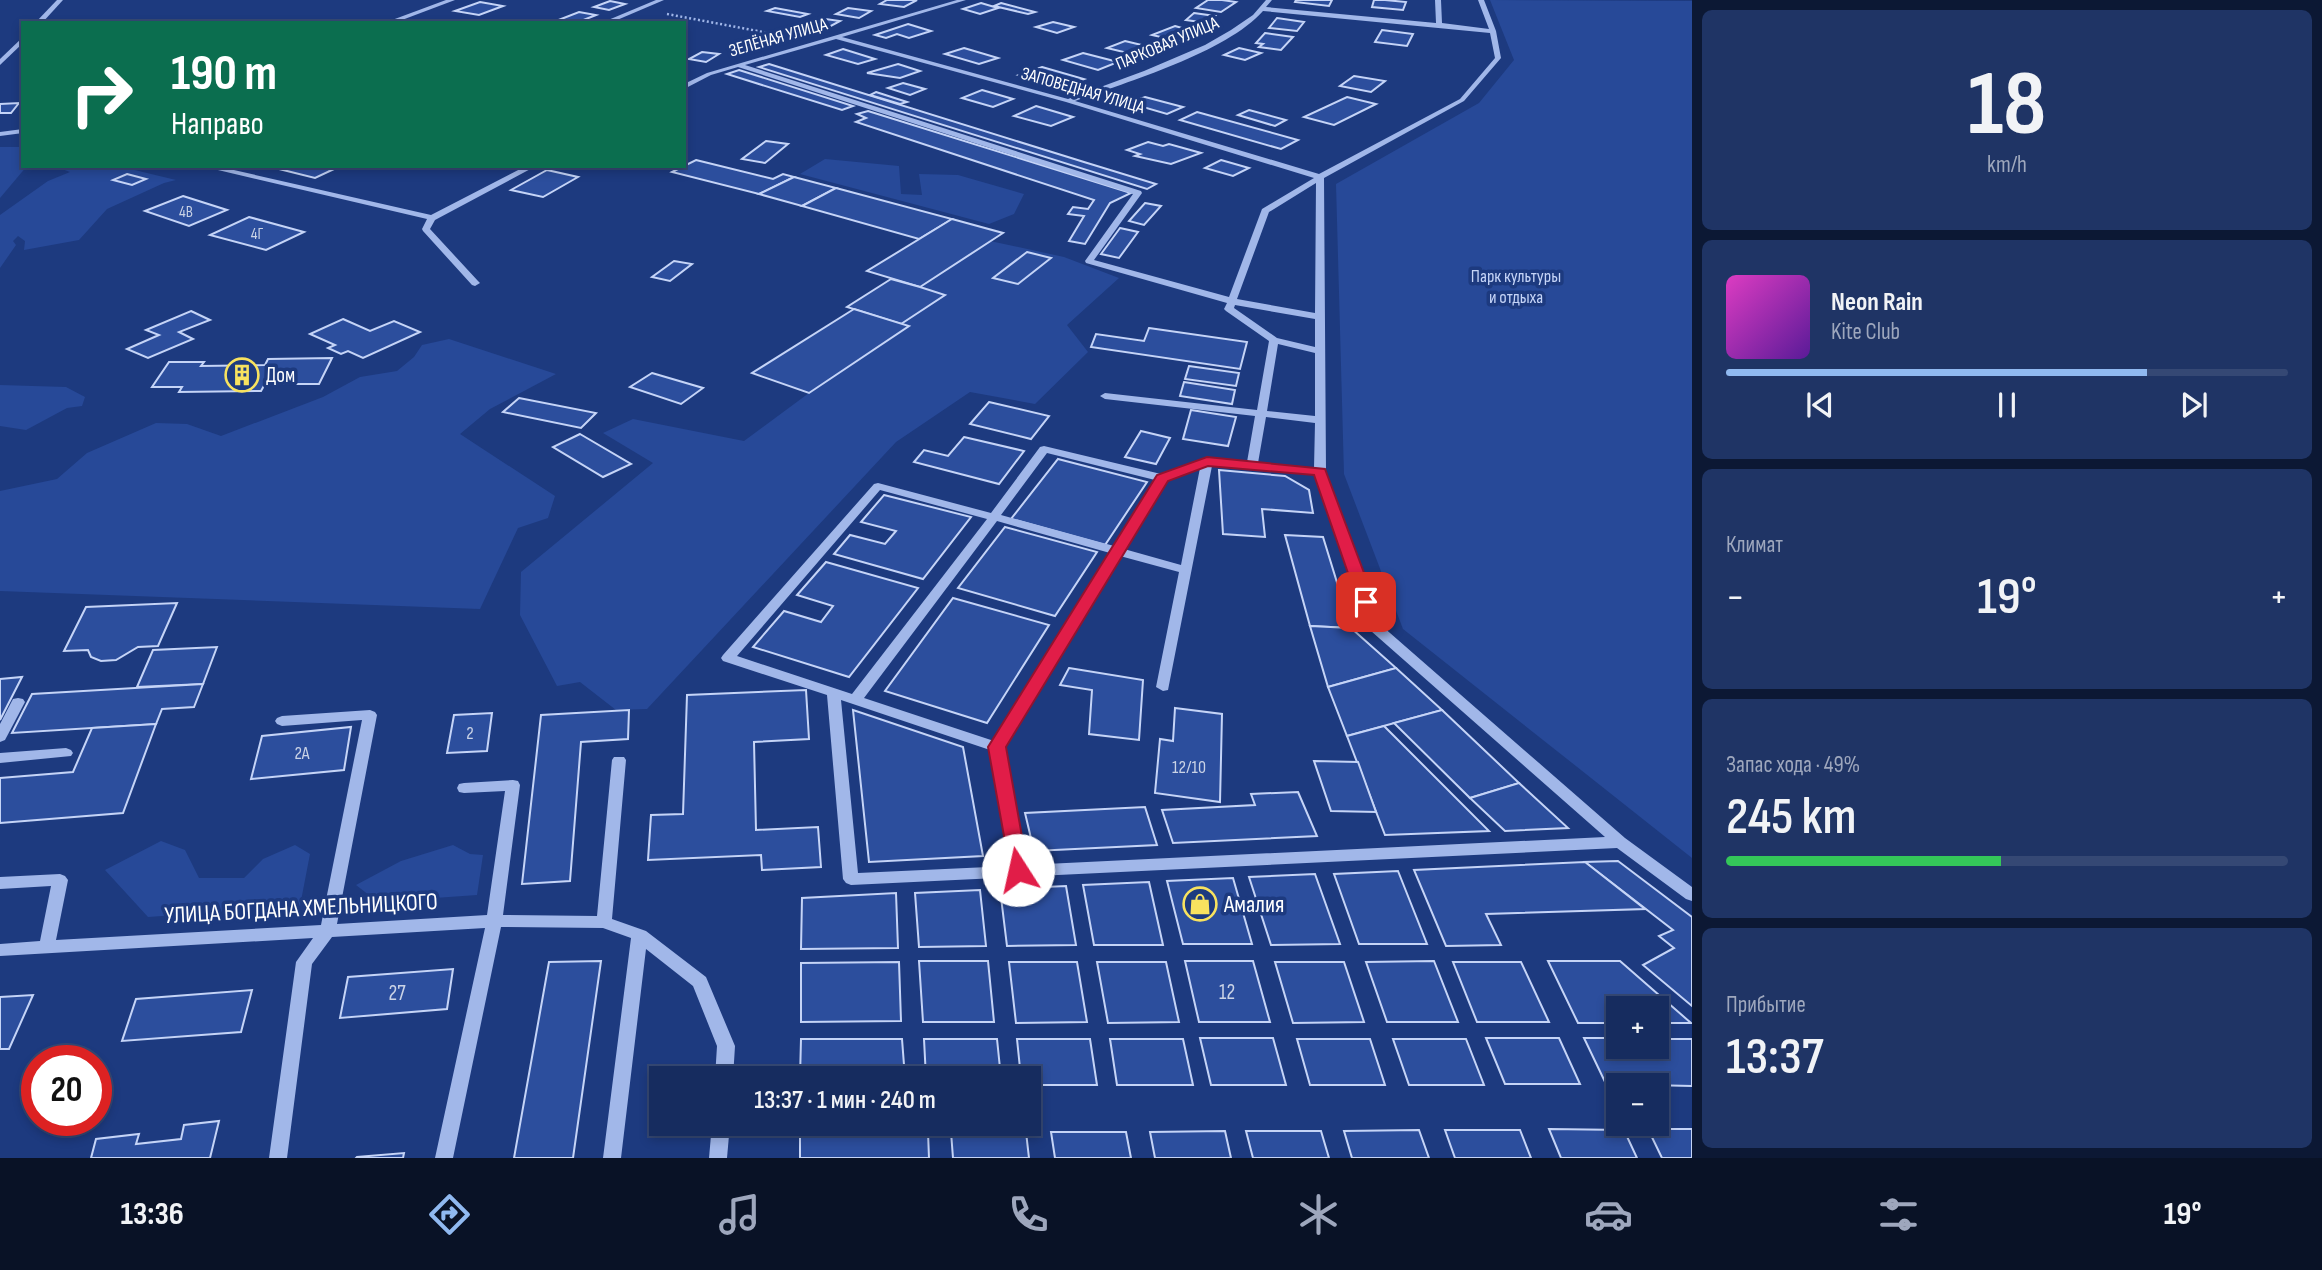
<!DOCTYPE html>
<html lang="ru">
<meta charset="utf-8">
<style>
:root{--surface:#162c5f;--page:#1f3465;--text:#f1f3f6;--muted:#9ea7bd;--line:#354874;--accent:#90b9f0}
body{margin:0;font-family:"Sofia Sans Condensed",sans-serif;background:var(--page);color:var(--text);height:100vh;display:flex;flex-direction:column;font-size:26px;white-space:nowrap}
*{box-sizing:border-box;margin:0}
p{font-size:23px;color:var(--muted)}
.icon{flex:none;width:38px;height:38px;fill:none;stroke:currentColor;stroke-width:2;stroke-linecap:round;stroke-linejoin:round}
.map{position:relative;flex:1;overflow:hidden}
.details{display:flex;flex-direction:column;gap:10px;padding:10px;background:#0c1834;width:630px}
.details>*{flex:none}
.guide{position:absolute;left:21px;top:21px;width:665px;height:147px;border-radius:0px;box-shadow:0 4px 10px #0003,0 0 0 2px var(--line);background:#0b6e4f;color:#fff;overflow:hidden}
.buttons{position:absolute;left:1606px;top:996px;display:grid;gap:14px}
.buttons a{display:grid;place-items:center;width:63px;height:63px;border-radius:0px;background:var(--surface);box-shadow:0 4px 10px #0003,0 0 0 2px var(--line);font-size:35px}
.speed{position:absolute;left:21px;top:1045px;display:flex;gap:14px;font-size:35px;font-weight:700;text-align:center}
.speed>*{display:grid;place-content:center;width:91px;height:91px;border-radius:50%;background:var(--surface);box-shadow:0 4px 10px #0003,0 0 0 2px var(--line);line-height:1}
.speed .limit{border:10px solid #d22;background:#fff;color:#111}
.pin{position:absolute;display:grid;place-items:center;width:60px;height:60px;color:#fff;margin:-30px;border-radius:14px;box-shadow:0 4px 10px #0006}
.me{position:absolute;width:77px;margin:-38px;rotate:350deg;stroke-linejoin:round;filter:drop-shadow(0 0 5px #0008)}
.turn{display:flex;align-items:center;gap:24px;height:147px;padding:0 35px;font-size:32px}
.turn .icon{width:91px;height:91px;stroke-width:2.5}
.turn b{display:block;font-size:49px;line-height:60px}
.big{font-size:52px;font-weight:600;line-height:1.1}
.details .tile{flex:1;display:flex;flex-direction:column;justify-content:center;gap:10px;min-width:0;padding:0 24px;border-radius:10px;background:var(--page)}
.details .dial{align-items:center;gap:0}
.dial b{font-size:91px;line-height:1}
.song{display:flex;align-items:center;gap:21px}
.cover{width:84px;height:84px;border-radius:10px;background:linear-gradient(135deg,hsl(310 70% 55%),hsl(270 70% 35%))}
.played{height:7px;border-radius:4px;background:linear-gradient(90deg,var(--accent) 75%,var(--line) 75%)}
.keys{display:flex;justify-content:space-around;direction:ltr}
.heat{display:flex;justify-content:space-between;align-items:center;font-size:38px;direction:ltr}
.charge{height:10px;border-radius:5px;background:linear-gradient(90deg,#34c759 49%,var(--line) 0)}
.trip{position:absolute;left:649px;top:1066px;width:392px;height:70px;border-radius:0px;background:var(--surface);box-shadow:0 4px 10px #0003,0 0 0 2px var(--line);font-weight:600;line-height:70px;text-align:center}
.tab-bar{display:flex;height:112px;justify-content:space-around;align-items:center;background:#091226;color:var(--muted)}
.tab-bar .icon{width:49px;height:49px}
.tab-bar .selected{color:var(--accent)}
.tab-bar b{font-size:32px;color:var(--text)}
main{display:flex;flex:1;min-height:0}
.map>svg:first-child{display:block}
</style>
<main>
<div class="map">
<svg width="1692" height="1158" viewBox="0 0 1692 1158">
<rect width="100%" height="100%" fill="#1d3a7f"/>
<g fill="#274998">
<polygon points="1490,0 1692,1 1692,858 1403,629 1344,474 1336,184 1479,103 1514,60"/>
<polygon points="0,147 23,147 23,166 27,166 0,198"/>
<polygon points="825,159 899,166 901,194 922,195 919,174 958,175 1024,194 1014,214 989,224 800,174"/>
<polygon points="54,166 118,166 176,180 164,183 107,209 79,240 24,250 25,241 18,236 13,241 16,245 0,268 0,215 48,181 70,172"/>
<polygon points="990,241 1064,257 1119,278 1067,325 1088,352 1035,404 970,392 896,442 647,709 616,710 580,682 557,686 520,615 521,572 653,463 603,433 633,419 744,441 809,393 908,327 901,324 944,295 920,287"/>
<polygon points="449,339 556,374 490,409 460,434 555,496 548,518 518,528 480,609 0,591 0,491 57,479 87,453 156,423 187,424 221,436 323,397 360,377 397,371 414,357 422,345"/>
<polygon points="0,385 66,387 85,397 82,406 67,408 26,430 0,426"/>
<polygon points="161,841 185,850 199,878 244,878 263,859 295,845 310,854 300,906 148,917 105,870"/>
<polygon points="453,845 470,854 483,855 477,895 378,902 356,885 401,861"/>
</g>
<g fill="#2c4e9d" stroke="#c5d4f7" stroke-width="2">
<polygon points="887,0 917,0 904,7 880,4"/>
<polygon points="1208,0 1222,0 1236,2 1221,12 1196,8"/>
<polygon points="1296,0 1332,0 1329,6 1295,2"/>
<polygon points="1374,0 1385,0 1406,2 1403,10 1372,7"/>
<polygon points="610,1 625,4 609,10 594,7"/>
<polygon points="480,2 503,6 479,15 455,11"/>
<polygon points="981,3 998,8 980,14 963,9"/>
<polygon points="1001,3 1035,12 1028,14 994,6"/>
<polygon points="775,8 808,14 800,17 767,11"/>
<polygon points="848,8 871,11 859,18 836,14"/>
<polygon points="579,12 596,15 576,23 556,21"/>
<polygon points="1194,13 1215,16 1207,23 1186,20"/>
<polygon points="818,18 840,21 829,27 806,24"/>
<polygon points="1277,18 1304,22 1297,31 1269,28"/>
<polygon points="1053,22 1074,27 1057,33 1036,27"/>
<polygon points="908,24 931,31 909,38 897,34 886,38 875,35"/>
<polygon points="1175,26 1200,33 1178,41 1152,35"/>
<polygon points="1382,30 1413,34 1407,46 1375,42"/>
<polygon points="1265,33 1293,37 1281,50 1259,47 1263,44 1256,43"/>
<polygon points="759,38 773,43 755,48 740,43"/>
<polygon points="1125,41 1154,48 1136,55 1107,48"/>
<polygon points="964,48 998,58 979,64 945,54"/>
<polygon points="1239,48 1261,53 1245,60 1224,55"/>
<polygon points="843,49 875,59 858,64 826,55"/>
<polygon points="702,52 719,54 706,62 689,59"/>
<polygon points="1083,53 1118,62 1098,70 1063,60"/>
<polygon points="769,64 1084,162 1156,184 1147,189 759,67"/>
<polygon points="898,64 920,71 900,78 867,73"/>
<polygon points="1042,67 1084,79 1065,86 1019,75"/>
<polygon points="739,70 853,106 842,110 727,74"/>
<polygon points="1354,76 1385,81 1371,92 1340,86"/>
<polygon points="903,83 925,89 910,95 888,88"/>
<polygon points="982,90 1013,99 993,107 962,98"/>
<polygon points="876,92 907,102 900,104 870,95"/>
<polygon points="1145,97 1183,107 1167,114 1129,103"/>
<polygon points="1347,97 1376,104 1334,125 1304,117"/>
<polygon points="19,103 11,113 0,113 0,104"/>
<polygon points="1036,106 1073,117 1051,126 1014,116"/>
<polygon points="1249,110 1286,120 1275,126 1238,115"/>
<polygon points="868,111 1131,193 1110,203 1085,244 1069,241 1084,216 1068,214 1073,207 1088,209 1094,200 856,122 866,118 857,114"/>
<polygon points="1197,112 1298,140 1281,149 1180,120"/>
<polygon points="766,141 788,144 765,163 742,159"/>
<polygon points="1148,142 1163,146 1169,144 1201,153 1171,164 1135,156 1140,154 1127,150"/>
<polygon points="696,160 773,179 783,174 794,177 759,194 672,172"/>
<polygon points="1221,160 1249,168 1233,176 1205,168"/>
<polygon points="316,166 332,170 315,178 271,167"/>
<polygon points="547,170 578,177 543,197 511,190"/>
<polygon points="127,174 146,179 132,185 113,180"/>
<polygon points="794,177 836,188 802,206 759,194"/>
<polygon points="836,188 952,219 919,239 802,206"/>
<polygon points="183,196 227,210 189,226 145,211"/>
<polygon points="1145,203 1161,206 1144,225 1129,221"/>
<polygon points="249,217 304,232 266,250 210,235"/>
<polygon points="952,219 1003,233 920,287 867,271"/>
<polygon points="1120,228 1138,232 1119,258 1101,254"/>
<polygon points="1027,252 1051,258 1018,284 993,278"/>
<polygon points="674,261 692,264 670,281 652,277"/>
<polygon points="891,279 920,287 945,295 901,324 847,307"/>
<polygon points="854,309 909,326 809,393 752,373"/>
<polygon points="191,311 210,320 179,332 193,339 148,358 127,349 159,335 146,330"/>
<polygon points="343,319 370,331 394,321 420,332 363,358 348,351 341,354 328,348 335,345 310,334"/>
<polygon points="1149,328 1247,342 1240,369 1091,347 1096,334 1144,341"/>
<polygon points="332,358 319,384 265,384 261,391 179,392 182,387 152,387 169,362 204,362 201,366 265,365 268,359"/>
<polygon points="1189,366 1239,373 1236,386 1185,379"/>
<polygon points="652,373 703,388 681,404 630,387"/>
<polygon points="1184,382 1235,390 1232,404 1180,396"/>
<polygon points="519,398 596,413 581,428 503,412"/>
<polygon points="989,402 1049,416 1031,439 970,424"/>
<polygon points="1191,410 1236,417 1228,446 1183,439"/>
<polygon points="1141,431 1170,438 1156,464 1125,457"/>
<polygon points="580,434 631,464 603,477 553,447"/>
<polygon points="964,437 1024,451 999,484 914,462 924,450 948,456"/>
<polygon points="1058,459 1147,482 1105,545 1011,519"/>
<polygon points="1219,470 1285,476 1309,490 1313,513 1262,509 1265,537 1223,534"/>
<polygon points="884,495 971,517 923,579 834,554 850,535 885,544 896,531 861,522"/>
<polygon points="1005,527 1097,552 1055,616 958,588"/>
<polygon points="1285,535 1323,537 1351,628 1310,626"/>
<polygon points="826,562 918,588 849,677 753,647 784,611 821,622 833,606 797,595"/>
<polygon points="953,598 1049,625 987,723 885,691"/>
<polygon points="177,603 158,646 138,647 116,660 101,661 91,657 88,650 64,651 86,607"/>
<polygon points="1310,626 1351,628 1396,668 1328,687"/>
<polygon points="217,647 203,684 137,687 153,650"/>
<polygon points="1069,668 1143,680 1139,740 1089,734 1092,690 1060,685"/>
<polygon points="1396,668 1442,710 1347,736 1328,687"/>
<polygon points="22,677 0,720 0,679"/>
<polygon points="203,684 194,707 162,709 156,724 12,733 32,694"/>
<polygon points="806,690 809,739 754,742 756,830 818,827 821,867 762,870 761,855 648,860 651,815 683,814 687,695"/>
<polygon points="1175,708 1222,714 1220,802 1155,793 1160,739 1173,741"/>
<polygon points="629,710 628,739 581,742 570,881 522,884 541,715"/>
<polygon points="853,710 963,747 983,856 869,862"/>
<polygon points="1442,710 1519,783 1470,798 1394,723"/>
<polygon points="492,713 487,751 447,753 454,715"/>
<polygon points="156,724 123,813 0,823 0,778 73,772 92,728"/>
<polygon points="1384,726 1489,831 1385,835 1347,736"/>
<polygon points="351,727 344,770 251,779 262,736"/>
<polygon points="1314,761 1358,762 1376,812 1331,811"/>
<polygon points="1519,783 1568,828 1505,831 1470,798"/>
<polygon points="1298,792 1317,836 1173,843 1162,810 1255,805 1251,794"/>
<polygon points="1145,807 1157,845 1034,851 1025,813"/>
<polygon points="1618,861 1692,917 1692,1006 1643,965 1674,948 1659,936 1673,930 1585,862"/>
<polygon points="1585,862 1645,909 1486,914 1501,945 1446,946 1414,870"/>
<polygon points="1398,871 1427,944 1359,944 1334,874"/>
<polygon points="1315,874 1340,944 1271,945 1249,877"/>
<polygon points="1233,878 1252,944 1183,944 1167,881"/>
<polygon points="1149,882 1163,945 1094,945 1083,885"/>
<polygon points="1066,886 1076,945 1007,946 1000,889"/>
<polygon points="980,890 986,946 919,947 915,893"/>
<polygon points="896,893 898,948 801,949 802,898"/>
<polygon points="601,961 573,1158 514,1158 549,962"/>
<polygon points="919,961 988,961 994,1022 923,1022"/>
<polygon points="1185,961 1253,961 1270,1022 1199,1022"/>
<polygon points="1434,961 1458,1022 1387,1022 1366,962"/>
<polygon points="1548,961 1620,961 1691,1023 1657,1023 1657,1008 1619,1008 1619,1023 1578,1023"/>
<polygon points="899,962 901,1021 801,1022 801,963"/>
<polygon points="1009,962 1077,962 1087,1022 1016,1023"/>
<polygon points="1097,962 1166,962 1179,1022 1108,1023"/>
<polygon points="1275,962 1344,962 1364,1022 1293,1023"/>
<polygon points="1453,962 1521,962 1549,1022 1477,1022"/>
<polygon points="453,969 447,1009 340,1018 348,977"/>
<polygon points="252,990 241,1032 122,1041 136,999"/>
<polygon points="33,995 9,1049 0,1049 0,997"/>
<polygon points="1200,1038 1273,1038 1286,1085 1211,1085"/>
<polygon points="1486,1038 1559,1038 1580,1084 1505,1084"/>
<polygon points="1584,1038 1619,1038 1619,1046 1657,1046 1657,1039 1692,1039 1692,1086 1606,1084"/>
<polygon points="801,1039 902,1039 905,1078 800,1078"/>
<polygon points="924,1039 997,1039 1001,1078 926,1078"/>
<polygon points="1017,1039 1090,1039 1097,1085 1029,1085 1029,1078 1021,1078"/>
<polygon points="1110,1039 1183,1039 1193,1085 1117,1085"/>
<polygon points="1297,1039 1370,1039 1385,1085 1310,1085"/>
<polygon points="1393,1039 1466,1039 1484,1085 1409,1085"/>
<polygon points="219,1121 210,1158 91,1158 96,1139 139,1134 136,1144 181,1139 184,1125"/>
<polygon points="1549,1129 1624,1130 1637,1158 1561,1158"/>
<polygon points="1648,1129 1692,1129 1692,1158 1662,1158"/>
<polygon points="1419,1130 1429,1158 1352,1158 1344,1131"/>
<polygon points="1445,1130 1520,1130 1531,1158 1455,1158"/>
<polygon points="1225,1131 1231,1158 1155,1158 1150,1132"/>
<polygon points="1246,1131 1321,1131 1329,1158 1253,1158"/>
<polygon points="928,1132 929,1158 800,1158 800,1133"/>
<polygon points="951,1132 1026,1132 1029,1158 953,1158"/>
<polygon points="1051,1132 1126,1132 1131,1158 1055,1158"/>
<polygon points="404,1153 403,1158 356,1158 357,1157"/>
</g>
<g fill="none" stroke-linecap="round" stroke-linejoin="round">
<polyline stroke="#a1b7e9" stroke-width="2.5" stroke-dasharray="2 2.5" stroke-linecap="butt" points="667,14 779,35"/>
<g fill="#a1b7e9" fill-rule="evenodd">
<polygon points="57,0 63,0 42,23 35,23"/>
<polygon points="446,0 455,0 394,23 384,23"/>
<polygon points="656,0 664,0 610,23 601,23"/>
<path d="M957 0H966L842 37 1068 99 1144 71 1205 45 1231 30 1253 15 1266 0H1272L1266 7 1436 23 1435 0H1441L1442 23 1489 29 1478 0H1484L1496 31 1501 58 1464 101 1324 178 1326 472 1382 626 1625 838 1692 887V901L1686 899 1617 848 851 885 846 883 843 879 827 695 723 661 721 658 723 655 874 484 878 483 991 513 1040 447 1044 446 1161 474 1207 459 1247 462 1255 416 1105 399 1100 396 1105 393 1257 410 1269 341 1226 311 1224 309 1227 303 1086 263 1085 261 1133 194 738 67 711 75 684 89V84L707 73ZM1263 11 1490 33 1495 58 1460 99 1319 174 1075 101C1127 82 1227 52 1263 11ZM836 39 1066 102 1314 178 1262 209 1229 297 1094 260 1142 193 1141 191 745 65ZM1316 183 1315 313 1237 299 1269 212ZM1235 305 1315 319V347L1277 338 1234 308ZM1278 344 1315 353V416L1267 411ZM1266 417 1315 423 1314 468 1258 463ZM1047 453 1155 480 1114 546 1001 515ZM1212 466 1315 475 1371 631 1605 837 1025 865 1004 747 1120 556 1179 572 1156 687 1163 691 1168 690ZM1200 468 1181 565 1124 549 1166 480ZM880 490 987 519 852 694 737 656ZM997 521 1110 553 994 741 864 698ZM841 700 990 750 1010 866 858 873Z"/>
<polygon points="23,37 23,43 0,65 0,59"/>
<polygon points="23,129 23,133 0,136 0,132"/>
<polygon points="201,166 216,166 431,215 526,166 536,166 435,220 430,229 478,281 480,283 475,286 472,285 423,231 422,229 427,219"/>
<polygon points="18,698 23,699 25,702 5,740 0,742 0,724 13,699"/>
<polygon points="370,710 375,712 377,715 337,924 487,915 505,791 464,793 459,792 457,788 459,784 464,783 513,780 518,781 520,785 503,915 597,916 612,760 614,757 624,757 626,760 612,919 646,931 706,977 735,1046 733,1078 715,1078 717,1046 693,986 646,949 621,1158 603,1158 631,938 603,928 501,927 453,1158 435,1158 485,928 332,937 312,964 287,1158 269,1158 296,962 313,938 0,956 0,944 40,941 51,886 0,889 0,877 60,874 65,876 68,880 56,940 321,925 362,720 282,726 277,724 275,721 277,718 282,716"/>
<polygon points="66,748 71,750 73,753 71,756 0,763 0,753"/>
<polygon points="712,1124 730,1124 727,1158 709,1158"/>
</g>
</g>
<polygon fill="#e11d48" stroke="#92132f" stroke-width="2" points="1207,457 1325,469 1375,602 1366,607 1358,602 1314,475 1208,466 1168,481 1006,747 1028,870 1025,875 1018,877 1011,875 988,747 1157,475"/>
<defs>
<symbol id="building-ring" viewBox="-11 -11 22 22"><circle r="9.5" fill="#1d3a7f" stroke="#f8e25f" stroke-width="1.5"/><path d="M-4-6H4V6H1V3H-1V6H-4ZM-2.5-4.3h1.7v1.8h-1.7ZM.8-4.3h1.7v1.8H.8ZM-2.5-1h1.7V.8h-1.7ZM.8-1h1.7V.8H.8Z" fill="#f8e25f"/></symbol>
<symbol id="shop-ring" viewBox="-11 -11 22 22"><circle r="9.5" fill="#1d3a7f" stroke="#f8e25f" stroke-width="1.5"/><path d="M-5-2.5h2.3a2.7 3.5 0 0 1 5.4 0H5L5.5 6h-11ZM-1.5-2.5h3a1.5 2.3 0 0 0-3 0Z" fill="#f8e25f"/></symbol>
</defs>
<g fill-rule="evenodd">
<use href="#building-ring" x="223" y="356" width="38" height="38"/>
<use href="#shop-ring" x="1181" y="885" width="38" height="38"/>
</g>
<g text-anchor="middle" stroke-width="7" stroke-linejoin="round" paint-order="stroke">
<g font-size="16" fill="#cad3e6">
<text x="186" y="217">4В</text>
<text x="257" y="239">4Г</text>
</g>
<g font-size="18" fill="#fff" stroke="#1d3a7f">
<text transform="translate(778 37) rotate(-16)" y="6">ЗЕЛЁНАЯ УЛИЦА</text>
<text transform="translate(1167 43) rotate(-23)" y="6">ПАРКОВАЯ УЛИЦА</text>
<text transform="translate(1083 90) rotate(16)" y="6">ЗАПОВЕДНАЯ УЛИЦА</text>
</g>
<g font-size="18" fill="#c5d4f7" stroke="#1d3a7f">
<text x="1516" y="282">Парк культуры<tspan x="1516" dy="21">и отдыха</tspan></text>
</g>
<g font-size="18" fill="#cad3e6">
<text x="470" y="739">2</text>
<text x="302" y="759">2А</text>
<text x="1189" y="773">12/10</text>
</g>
<g font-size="21" fill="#fff" stroke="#1d3a7f" text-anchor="start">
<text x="266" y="382">Дом</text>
</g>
<g font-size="21" fill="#cad3e6">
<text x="1227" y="999">12</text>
<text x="397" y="1000">27</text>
</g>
<g font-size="24" fill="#fff" stroke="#1d3a7f" text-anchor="start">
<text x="1224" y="912">Амалия</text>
</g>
<g font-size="24" fill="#fff" stroke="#1d3a7f">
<text transform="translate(301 908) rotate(-3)" y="8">УЛИЦА БОГДАНА ХМЕЛЬНИЦКОГО</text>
</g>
</g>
</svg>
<div class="buttons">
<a>+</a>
<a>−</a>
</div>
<div class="speed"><div class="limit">20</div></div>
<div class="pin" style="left:1366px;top:602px;background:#d93025"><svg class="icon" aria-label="arrive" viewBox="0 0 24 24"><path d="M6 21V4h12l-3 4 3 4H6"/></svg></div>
<svg class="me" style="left:1018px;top:870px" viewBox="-20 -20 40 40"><circle r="19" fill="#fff"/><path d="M0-13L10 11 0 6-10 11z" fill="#e11d48"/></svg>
<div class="trip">13:37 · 1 мин · 240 m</div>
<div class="guide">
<div class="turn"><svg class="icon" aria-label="right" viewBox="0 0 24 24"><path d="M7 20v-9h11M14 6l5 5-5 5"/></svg><div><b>190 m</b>Направо</div></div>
</div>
</div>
<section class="details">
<div class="tile dial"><b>18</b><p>km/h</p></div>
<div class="tile">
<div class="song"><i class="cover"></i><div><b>Neon Rain</b><p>Kite Club</p></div></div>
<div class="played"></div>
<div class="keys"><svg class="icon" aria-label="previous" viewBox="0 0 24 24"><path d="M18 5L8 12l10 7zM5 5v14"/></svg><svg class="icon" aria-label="pause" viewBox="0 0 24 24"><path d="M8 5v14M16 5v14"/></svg><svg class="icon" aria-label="next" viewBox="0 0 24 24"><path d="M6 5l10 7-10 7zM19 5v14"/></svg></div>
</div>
<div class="tile"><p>Климат</p>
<div class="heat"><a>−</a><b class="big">19°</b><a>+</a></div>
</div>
<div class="tile"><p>Запас хода · 49%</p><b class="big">245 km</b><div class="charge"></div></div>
<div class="tile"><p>Прибытие</p><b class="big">13:37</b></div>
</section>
</main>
<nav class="tab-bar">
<b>13:36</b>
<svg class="icon selected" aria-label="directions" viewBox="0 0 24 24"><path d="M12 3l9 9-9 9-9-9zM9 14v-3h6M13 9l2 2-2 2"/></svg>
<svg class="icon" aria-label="music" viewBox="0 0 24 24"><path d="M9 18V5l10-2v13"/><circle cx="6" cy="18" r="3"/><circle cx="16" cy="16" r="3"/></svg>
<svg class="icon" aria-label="phone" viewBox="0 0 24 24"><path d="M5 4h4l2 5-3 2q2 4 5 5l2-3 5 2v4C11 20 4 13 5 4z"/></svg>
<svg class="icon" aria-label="climate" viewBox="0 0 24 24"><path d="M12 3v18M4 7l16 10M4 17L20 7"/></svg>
<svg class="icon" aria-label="car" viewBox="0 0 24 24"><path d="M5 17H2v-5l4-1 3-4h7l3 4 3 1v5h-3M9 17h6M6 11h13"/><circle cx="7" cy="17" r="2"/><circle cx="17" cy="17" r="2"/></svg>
<svg class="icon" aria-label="filters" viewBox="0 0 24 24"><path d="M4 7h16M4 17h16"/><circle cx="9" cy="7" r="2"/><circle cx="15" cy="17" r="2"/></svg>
<b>19°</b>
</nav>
